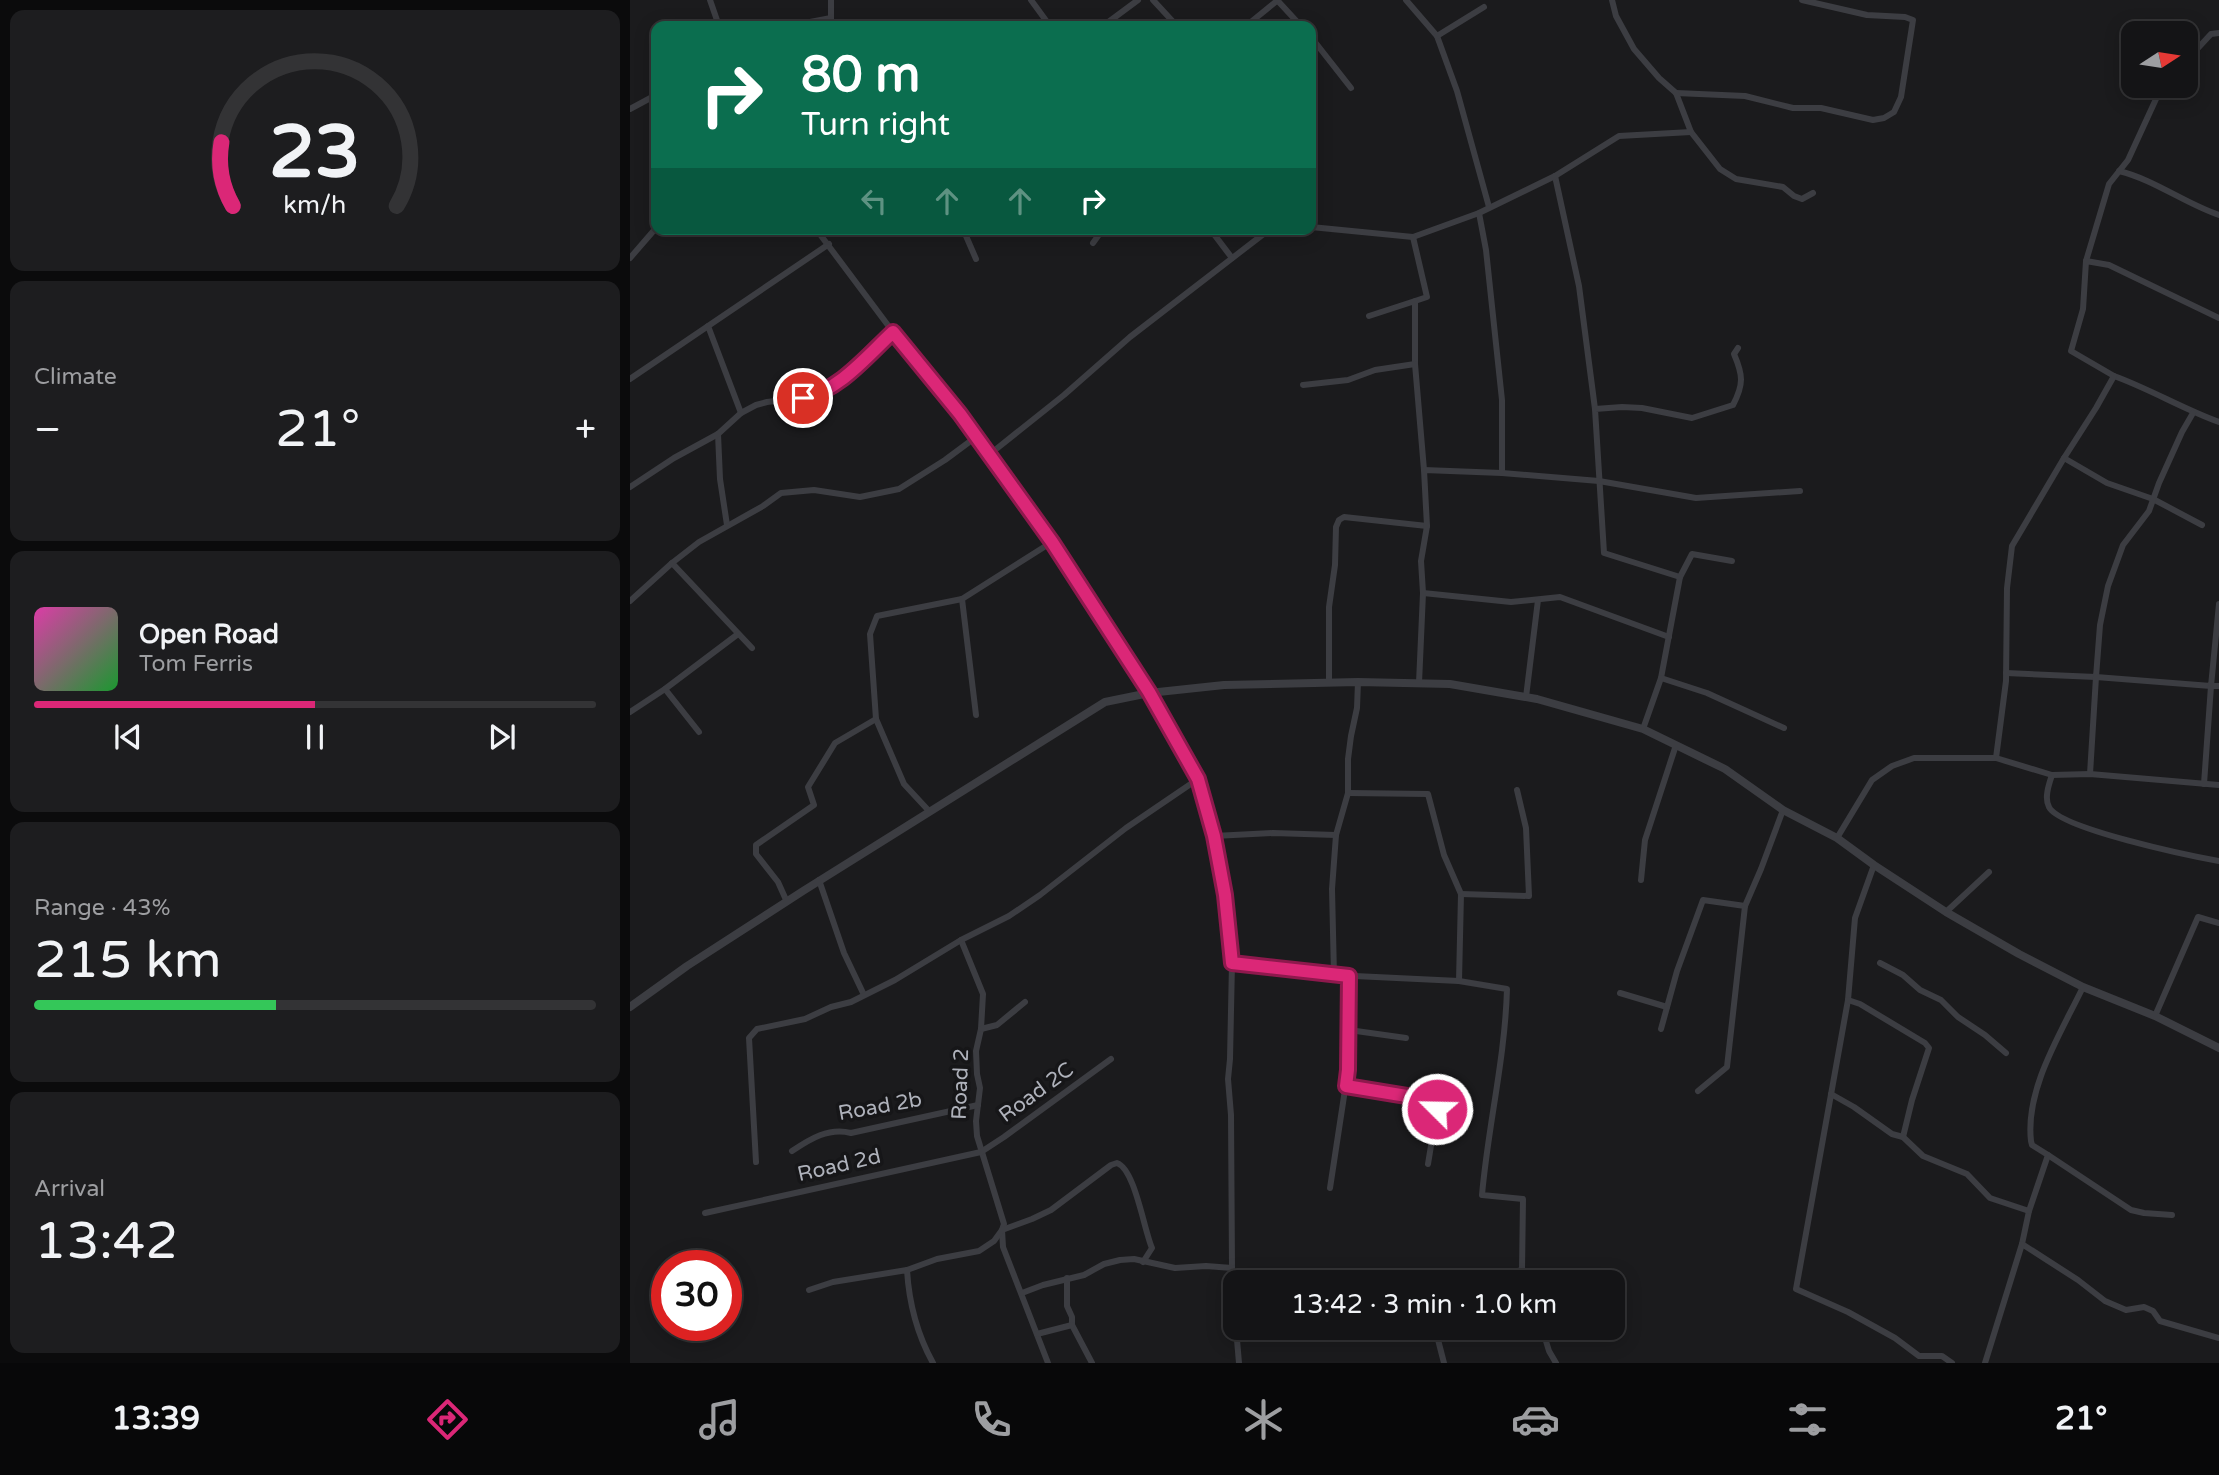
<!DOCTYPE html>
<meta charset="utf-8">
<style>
:root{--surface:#141416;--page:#1d1d1f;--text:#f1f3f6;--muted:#9d9ea1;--line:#333335;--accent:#db2777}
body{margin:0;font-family:"Varela Round",sans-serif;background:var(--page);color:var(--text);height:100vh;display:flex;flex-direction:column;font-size:26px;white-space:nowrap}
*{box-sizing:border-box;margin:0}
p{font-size:23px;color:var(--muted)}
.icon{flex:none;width:38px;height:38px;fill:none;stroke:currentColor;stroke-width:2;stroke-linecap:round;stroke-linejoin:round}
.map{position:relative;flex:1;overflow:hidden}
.drawer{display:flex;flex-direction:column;gap:10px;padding:10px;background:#0b0b0c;width:630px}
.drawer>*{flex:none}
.guide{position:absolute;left:21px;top:21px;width:665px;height:214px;border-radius:14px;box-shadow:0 4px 18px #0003,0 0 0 2px var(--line);background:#0b6e4f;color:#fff;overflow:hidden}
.needle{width:46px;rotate:78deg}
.controls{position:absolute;left:1491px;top:21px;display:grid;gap:14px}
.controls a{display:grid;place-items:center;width:77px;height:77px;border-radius:14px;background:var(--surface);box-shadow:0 4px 18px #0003,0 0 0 2px var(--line);font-size:35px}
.speed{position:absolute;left:21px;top:1250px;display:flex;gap:14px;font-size:35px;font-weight:700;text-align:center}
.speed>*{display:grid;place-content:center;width:91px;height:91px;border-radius:50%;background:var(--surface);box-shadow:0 4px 18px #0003,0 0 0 2px var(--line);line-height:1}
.speed .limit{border:10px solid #d22;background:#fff;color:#111}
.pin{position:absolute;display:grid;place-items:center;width:60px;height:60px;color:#fff;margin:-30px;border:4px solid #fff;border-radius:50%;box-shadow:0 2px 7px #0007}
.me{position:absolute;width:77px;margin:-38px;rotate:293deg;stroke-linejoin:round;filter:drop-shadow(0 0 5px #0008)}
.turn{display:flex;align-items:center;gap:24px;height:147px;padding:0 35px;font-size:32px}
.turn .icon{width:91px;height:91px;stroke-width:2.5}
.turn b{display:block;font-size:49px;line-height:60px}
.lanes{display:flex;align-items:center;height:66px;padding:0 35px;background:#0003;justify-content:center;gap:35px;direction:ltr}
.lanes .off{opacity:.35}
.big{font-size:52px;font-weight:600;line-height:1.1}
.drawer .tile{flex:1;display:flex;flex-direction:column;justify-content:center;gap:10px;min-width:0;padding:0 24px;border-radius:14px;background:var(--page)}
.drawer .dial{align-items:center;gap:0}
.dial svg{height:182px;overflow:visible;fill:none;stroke:var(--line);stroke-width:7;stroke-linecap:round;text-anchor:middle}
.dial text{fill:var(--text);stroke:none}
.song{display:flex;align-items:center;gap:21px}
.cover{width:84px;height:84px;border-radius:10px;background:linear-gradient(135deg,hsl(320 70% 55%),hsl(130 70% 35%))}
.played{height:7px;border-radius:4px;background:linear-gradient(90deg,var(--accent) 50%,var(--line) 50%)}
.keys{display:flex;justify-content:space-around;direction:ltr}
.heat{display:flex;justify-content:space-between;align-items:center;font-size:38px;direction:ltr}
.charge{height:10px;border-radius:5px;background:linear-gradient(90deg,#34c759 43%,var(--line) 0)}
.trip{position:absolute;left:593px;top:1270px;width:402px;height:70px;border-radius:14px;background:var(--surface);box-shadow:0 4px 18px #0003,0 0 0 2px var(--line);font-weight:600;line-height:70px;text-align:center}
.dock{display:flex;height:112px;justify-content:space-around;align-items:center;background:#080809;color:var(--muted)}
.dock .icon{width:49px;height:49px}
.dock .on{color:var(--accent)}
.dock b{font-size:32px;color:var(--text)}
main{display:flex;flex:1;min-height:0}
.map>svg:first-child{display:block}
</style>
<main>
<section class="drawer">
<div class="tile dial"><svg viewBox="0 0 100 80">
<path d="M14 69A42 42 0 1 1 86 69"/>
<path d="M14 69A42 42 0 0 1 9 41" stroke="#db2777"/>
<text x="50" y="56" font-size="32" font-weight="700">23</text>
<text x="50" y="72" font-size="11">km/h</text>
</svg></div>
<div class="tile"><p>Climate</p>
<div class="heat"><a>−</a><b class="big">21°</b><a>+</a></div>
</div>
<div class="tile">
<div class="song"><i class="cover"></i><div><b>Open Road</b><p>Tom Ferris</p></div></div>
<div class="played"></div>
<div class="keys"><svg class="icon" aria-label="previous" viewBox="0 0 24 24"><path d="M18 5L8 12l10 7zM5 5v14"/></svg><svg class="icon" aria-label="pause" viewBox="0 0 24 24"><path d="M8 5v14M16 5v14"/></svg><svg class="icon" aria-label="next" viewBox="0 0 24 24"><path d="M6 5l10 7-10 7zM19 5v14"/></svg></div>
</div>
<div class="tile"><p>Range · 43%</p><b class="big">215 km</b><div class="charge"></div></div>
<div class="tile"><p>Arrival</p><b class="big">13:42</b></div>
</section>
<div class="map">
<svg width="1589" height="1363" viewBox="0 0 1589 1363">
<rect width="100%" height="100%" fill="#1b1b1d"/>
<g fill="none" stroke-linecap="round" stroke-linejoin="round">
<g stroke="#3c3d42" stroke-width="6">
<polyline points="80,0 89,26"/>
<polyline points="401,0 420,26"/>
<polyline points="523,0 547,26"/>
<polyline points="647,0 671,26"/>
<polyline points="776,0 807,36 827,91 859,207"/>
<polyline points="159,26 201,18"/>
<polyline points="201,26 201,0"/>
<polyline points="473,26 508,0"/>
<polyline points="616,26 648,0"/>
<polyline points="807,36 854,7"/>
<polyline points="681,37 721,88"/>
<polyline points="1556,61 1581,34 1589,33"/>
<polyline points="1046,93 1115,96 1163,108 1191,108 1243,120 1254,118 1264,112 1271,97 1283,20 1275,17 1237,15 1172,0"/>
<polyline points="0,109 26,95"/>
<polyline points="1061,132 1090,169 1106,179 1153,187 1164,196 1172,199 1183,193"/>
<path d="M1489 171C1525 180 1554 203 1589 215"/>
<polyline points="925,176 949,286 965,409"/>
<polyline points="849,213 856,250 872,400 872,473"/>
<polyline points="681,227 783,237 849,213 925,176 989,136 1061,132 1046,93 1029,78 1004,49 986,16 982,0"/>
<polyline points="186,229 263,332 330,414 422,542 519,693 568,779 584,836 595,895 602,963 600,1059 598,1079 601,1115 602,1268 606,1317"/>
<polyline points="333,229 346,259"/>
<polyline points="580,229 602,258"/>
<polyline points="783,237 797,297 785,301"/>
<polyline points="463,243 473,229"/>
<polyline points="0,258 26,228"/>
<polyline points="1456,261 1479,184 1498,160 1526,99 1535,86"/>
<polyline points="739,316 785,301 785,364"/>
<polyline points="78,326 111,413"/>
<path d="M1484 376C1520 389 1553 409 1589 422"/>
<polyline points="0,379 199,244"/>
<polyline points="673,385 718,380 745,370 785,364 794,470"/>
<polyline points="88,434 90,479 97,525"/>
<polyline points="360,454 434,395 500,337 640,229"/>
<polyline points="1434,458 1477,483 1523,499 1572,525"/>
<polyline points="0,487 44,458 88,434 111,413 126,405 137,402 186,396 195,391 213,378 263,332"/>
<path d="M1102 561 1062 554 1050 577 974 553 965 409 992 407 1012 408 1062 418 1103 405C1114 384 1113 375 1104 354L1108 348"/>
<polyline points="42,563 122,648"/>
<polyline points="793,593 881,602 930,597 1039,637"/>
<polyline points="332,599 346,715"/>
<polyline points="0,601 42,563 69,542 133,506 151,493 184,490 230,497 269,489 315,460 346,437"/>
<polyline points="1376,673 1466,677 1470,625 1478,586 1493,545 1519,511 1529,483 1552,432 1563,413"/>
<polyline points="1031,678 1050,577"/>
<polyline points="699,682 699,607 705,565 706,527 709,520 714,517 797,526"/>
<polyline points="789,683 793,593 791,561 797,526 794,470 872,473 969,481 1066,498 1170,491"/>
<polyline points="35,689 69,732"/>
<polyline points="896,697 908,600"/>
<polyline points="0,712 35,689 108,634"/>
<polyline points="246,719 274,784 299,811"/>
<polyline points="1013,729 1031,678 1077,693 1154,728"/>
<polyline points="1366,758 1376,681 1377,588 1382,546 1434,458 1466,408 1484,376 1441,351 1453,309 1456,261 1479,265 1589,318"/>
<polyline points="1460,774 1466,677 1581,686 1589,604"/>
<path d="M1422 775C1419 784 1414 798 1419 807 1430 829 1561 856 1589 861"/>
<polyline points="1574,784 1581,686 1589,686"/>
<polyline points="718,793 798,794 814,855 831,894 829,981"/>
<polyline points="584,836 643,833 706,835"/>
<polyline points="1207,838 1242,780 1262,766 1284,758 1366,758 1422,775 1460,774 1589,785"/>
<polyline points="1244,865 1225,918 1218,1000 1166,1289 1218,1312 1265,1338 1289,1356 1312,1356 1322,1363"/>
<polyline points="189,880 214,953 234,995"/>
<polyline points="1011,880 1015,840 1046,745"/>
<polyline points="831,894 899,896 896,828 887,790"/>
<polyline points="157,902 148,882 126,854 126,845 184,805 178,787 205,743 246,719 240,634 247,616 332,599 422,542"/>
<polyline points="1316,912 1359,872"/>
<polyline points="331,940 353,994 351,1029 346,1051 347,1074 350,1088 346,1121 347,1136 374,1224 372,1230 373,1247 418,1363"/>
<path d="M602 963 704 975 829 981 877 989C875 1059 858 1126 852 1195L893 1199 892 1270 897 1283"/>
<polyline points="1250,963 1273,975 1290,990 1311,1000 1328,1017 1355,1035 1376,1053"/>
<polyline points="704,975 702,889 706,835 718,793 718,759 721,736 727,708 728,682"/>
<polyline points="719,976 719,1030 776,1038"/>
<path d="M1453 987C1431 1033 1395 1089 1401 1141L1402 1145 1418 1155 1399 1211 1392 1244 1448 1280 1475 1301 1496 1310 1514 1307 1523 1311 1530 1321 1589 1338"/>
<polyline points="990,993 1037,1007"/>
<polyline points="1218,1000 1230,1004 1295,1043 1299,1048 1282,1100 1273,1137"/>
<polyline points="1525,1016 1568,917 1589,923"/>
<polyline points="351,1029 367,1025 395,1002"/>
<polyline points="1031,1029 1047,971 1073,900 1115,906 1131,869 1153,810"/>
<polyline points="716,1086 801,1100 806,1104 807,1109 798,1164"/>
<polyline points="1068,1091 1097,1067 1115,906"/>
<polyline points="1201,1094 1224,1107 1262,1134 1273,1137 1293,1156 1337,1174 1360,1198 1399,1211"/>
<path d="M162 1151C180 1139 199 1127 221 1133L348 1105"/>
<polyline points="1418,1155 1501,1210 1514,1213 1542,1215"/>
<polyline points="126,1162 119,1038 127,1029 175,1019 201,1007 221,1002 265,980 331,940 379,916 410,895 496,828 568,779"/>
<polyline points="700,1188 718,1070 719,1030"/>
<polyline points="75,1213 351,1152 374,1137 481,1059"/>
<path d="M277 1270 307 1259 349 1251 364 1241 372 1230 402 1219 421 1210 481 1165 487 1163C505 1169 514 1230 522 1248L513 1262"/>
<polyline points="437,1278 437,1306 442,1317 442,1325 462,1363"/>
<polyline points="602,1279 709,1283"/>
<polyline points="836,1283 892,1270"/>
<path d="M179 1290 203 1282 277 1270C279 1303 287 1334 303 1363"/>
<polyline points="392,1293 413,1285 454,1275 474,1264 490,1260 504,1259 545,1268 576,1266 602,1268"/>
<polyline points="606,1328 609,1363"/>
<polyline points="805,1328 814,1363"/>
<polyline points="912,1328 919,1351 926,1363"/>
<polyline points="407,1334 442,1325"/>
<polyline points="1355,1363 1392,1244"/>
</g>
<polyline stroke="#3c3d42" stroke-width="8" points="0,1007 57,966 173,891 475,702 519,693 594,685 728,682 820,684 907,699 1013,729 1095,769 1153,810 1207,838 1244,865 1316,912 1389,954 1453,987 1525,1016 1589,1048"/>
</g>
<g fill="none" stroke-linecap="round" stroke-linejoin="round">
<defs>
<path id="route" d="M173 398C209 391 237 356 263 332L330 414 422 542 519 692 568 779 584 836 595 895 602 963 719 976 718 1070 716 1086 801 1100 806 1104 807 1109"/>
</defs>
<use href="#route" stroke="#8e194d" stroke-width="18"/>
<use href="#route" stroke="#db2777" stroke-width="12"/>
</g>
<g text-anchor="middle" stroke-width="7" stroke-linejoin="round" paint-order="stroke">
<g font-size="21" fill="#afb2bb" stroke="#161618">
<text transform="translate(330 1084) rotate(-88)" y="7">Road 2</text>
<text transform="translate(406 1092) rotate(-36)" y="7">Road 2C</text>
<text transform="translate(250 1106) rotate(-10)" y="7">Road 2b</text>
<text transform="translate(209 1165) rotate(-13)" y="7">Road 2d</text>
</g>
</g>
</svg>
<div class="controls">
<a><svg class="needle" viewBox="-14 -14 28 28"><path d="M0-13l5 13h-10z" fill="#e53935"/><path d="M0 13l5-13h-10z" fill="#9d9ea1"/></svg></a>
</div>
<div class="speed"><div class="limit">30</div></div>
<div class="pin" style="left:173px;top:398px;background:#d93025"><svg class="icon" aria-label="arrive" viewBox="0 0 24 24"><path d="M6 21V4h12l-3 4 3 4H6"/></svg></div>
<svg class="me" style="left:807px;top:1109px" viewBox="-20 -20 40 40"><circle r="17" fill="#db2777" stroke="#fff" stroke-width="3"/><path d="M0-11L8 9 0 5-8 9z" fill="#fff"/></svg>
<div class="trip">13:42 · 3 min · 1.0 km</div>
<div class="guide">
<div class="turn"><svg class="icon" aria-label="right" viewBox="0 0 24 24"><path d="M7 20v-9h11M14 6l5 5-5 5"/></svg><div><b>80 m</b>Turn right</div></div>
<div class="lanes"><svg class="icon off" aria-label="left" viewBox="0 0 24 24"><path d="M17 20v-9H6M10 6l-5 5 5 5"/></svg><svg class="icon off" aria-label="ahead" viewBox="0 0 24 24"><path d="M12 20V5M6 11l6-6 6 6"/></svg><svg class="icon off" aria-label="ahead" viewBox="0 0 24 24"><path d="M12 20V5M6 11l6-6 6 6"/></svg><svg class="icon" aria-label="right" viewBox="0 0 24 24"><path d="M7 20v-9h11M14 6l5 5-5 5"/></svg></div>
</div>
</div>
</main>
<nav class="dock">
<b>13:39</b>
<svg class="icon on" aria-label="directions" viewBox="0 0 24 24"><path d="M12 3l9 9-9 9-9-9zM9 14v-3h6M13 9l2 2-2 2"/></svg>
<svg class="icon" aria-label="music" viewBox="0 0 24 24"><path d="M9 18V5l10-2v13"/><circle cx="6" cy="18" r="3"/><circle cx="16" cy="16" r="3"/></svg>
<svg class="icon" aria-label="phone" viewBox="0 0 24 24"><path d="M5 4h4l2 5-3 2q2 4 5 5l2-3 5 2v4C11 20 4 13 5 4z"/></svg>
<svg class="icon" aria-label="climate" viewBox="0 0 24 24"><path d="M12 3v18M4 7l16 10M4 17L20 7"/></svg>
<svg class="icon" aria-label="car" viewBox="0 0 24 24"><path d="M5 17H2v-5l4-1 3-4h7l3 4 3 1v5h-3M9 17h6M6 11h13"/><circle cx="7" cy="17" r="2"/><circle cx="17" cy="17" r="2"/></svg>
<svg class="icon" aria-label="filters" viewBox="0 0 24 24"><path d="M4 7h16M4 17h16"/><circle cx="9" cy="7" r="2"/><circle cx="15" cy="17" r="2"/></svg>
<b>21°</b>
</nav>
